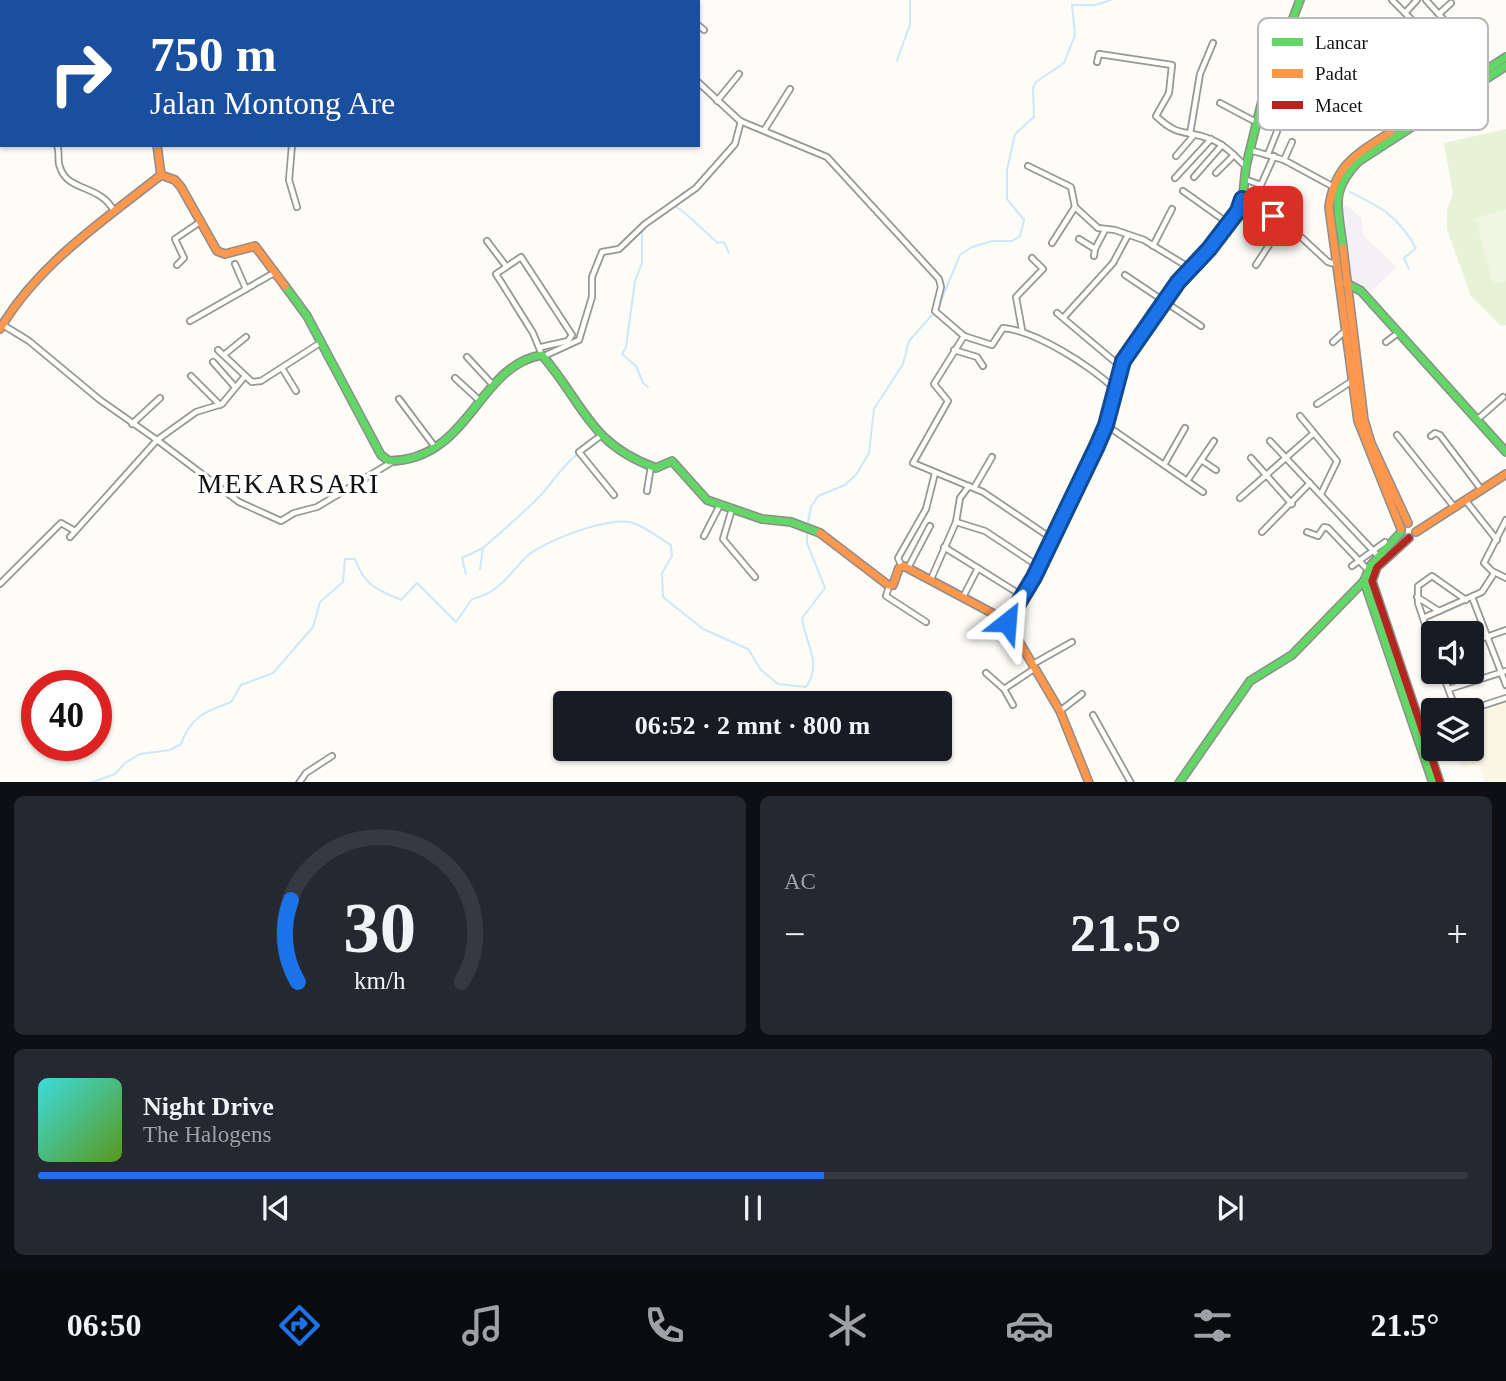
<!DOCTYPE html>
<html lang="id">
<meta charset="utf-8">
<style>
:root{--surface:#171b24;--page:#242831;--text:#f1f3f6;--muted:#9ea1a6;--line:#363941;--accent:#1a73e8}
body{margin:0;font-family:Georgia,serif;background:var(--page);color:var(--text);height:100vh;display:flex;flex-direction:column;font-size:26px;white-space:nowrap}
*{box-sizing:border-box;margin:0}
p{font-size:23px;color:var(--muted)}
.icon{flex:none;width:38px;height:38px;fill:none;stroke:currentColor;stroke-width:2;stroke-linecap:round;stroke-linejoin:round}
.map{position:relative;height:782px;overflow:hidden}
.details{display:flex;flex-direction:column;gap:14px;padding:14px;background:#0d0f14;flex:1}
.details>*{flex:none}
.top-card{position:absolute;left:0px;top:0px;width:700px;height:147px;box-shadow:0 2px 5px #0004;background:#1a4fa0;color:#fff;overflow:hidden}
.buttons{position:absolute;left:1421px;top:621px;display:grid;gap:14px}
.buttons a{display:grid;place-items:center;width:63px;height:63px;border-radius:7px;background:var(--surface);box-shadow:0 2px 5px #0004;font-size:35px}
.speed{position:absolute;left:21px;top:670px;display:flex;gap:14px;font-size:35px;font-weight:700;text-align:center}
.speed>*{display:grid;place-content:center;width:91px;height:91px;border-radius:50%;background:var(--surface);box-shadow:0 2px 5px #0004;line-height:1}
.speed .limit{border:10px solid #d22;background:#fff;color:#111}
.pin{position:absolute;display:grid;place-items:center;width:60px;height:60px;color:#fff;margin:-30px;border-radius:14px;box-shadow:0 4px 10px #0006}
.me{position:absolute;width:77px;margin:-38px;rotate:28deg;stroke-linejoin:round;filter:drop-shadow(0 0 5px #0008)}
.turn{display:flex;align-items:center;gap:24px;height:147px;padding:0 35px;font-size:32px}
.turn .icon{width:91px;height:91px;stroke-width:2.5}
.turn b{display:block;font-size:49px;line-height:60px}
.big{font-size:52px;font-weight:700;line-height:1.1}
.details .card{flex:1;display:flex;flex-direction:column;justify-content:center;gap:10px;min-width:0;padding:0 24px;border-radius:10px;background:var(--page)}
.details .dial{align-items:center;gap:0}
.dial svg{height:182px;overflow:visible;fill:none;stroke:var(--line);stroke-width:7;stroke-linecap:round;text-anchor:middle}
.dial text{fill:var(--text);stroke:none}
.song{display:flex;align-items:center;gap:21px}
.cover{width:84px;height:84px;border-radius:10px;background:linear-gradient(135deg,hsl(180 70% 55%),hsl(90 70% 35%))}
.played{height:7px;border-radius:4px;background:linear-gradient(90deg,var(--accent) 55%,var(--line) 55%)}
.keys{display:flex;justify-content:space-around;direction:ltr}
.heat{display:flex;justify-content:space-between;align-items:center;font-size:38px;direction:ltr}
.details .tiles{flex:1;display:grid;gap:14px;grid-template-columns:1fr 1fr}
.card:last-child{grid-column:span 2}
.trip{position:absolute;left:553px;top:691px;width:399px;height:70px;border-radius:7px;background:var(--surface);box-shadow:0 2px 5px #0004;font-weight:700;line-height:70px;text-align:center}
.tab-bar{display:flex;height:112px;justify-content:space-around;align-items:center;background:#090b0e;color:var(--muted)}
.tab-bar .icon{width:49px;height:49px}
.tab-bar .on{color:var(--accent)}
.tab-bar b{font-size:32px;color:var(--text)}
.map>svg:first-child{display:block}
</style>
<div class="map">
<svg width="1506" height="783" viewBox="0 0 1506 783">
<rect width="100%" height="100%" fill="#fdfcf7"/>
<polygon fill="#f5f0f3" points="1346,205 1361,218 1364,236 1397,267 1367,295 1349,281 1342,210"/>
<polygon fill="#f9f7e4" points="1506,701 1506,782 1485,782 1478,763 1462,768 1455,749 1472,749 1472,715"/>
<polygon fill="#e7f3d7" points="1506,129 1506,325 1501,326 1471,296 1447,229 1447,210 1453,194 1444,143"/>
<polygon fill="#f0f6e1" points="1506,209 1506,281 1493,284 1475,218"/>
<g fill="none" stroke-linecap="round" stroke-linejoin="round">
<g stroke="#cde8f7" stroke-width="2">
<polyline points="22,2 23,0"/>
<polyline points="0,55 2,52"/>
<polyline points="897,61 910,24 910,0"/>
<polyline points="0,83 2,85"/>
<path d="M1350 192C1382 208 1397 215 1416 248L1404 258 1409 269"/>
<polyline points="676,199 684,192"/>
<path d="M675 206C692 217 702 230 718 243L724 242 729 253"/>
<polyline points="659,211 672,202"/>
<polyline points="648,387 643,383 636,366 622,354 626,347 635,281 642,263 642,224 655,214"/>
<polyline points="808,522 811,507 818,496 845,485 856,475 869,453 874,409 903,364 909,341 938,308 960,255 972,247 992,241 1012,241 1020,236 1024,220 1007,199 1007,170 1015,134 1034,117 1033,88 1036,82 1064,63 1075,35 1072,5 1095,5 1111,0"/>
<path d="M480 569 483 548C502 531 520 516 538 498 553 483 561 466 579 453"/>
<polyline points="466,574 462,558 483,548"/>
<path d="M90 783 115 774 125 763 140 754 170 750 181 744C190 717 206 711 231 702L241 685 273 673 313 627 320 602 343 582 345 559H355C365 586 376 589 401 600L417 583 456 622 472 599C496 594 508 577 523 560 537 543 610 515 633 523 646 527 659 538 671 545L672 556 662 573 663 597 703 629 748 649 761 670 778 684 806 687C823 663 805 643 802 618L825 588 807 543V531"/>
</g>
<defs>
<g id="street">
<polyline points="100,0 101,2"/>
<polyline points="619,0 621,2"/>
<polyline points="1392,0 1405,13 1417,0"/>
<polyline points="1426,0 1464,42 1464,46 1451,60"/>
<polyline points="388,2 389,0"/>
<polyline points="631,2 633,0"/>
<polyline points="1405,13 1445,52 1465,83"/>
<polyline points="1440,13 1451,3"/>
<polyline points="698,25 704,30"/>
<polyline points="1289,34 1339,65 1329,77"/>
<polyline points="1275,61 1297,76 1283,104"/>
<path d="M1097 62 1099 54 1172 65 1169 93 1156 116C1179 138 1184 129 1210 139 1224 144 1235 156 1245 166"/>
<polyline points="1339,65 1380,97 1412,117"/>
<polyline points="0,69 2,71"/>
<path d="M698 82 740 121 827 157 939 279 941 287 935 311 964 336 992 345 1003 328C1037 331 1090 366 1115 389"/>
<polyline points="1267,86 1286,97"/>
<polyline points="1264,93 1298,112 1305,103 1305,96 1293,85"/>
<polyline points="717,101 739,74"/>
<polyline points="1220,103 1256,122"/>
<polyline points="765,129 790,89"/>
<polyline points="1190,134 1200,74 1213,43"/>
<path d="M57 145C60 152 57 161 60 167 67 192 100 184 114 211"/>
<polyline points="292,145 289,180 297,207"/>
<polyline points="1250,150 1284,160 1332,186"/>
<polyline points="1268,154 1278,129"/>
<polyline points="1176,156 1194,135"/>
<polyline points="1284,160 1292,142"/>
<polyline points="1028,166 1071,187 1075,207 1098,228 1115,230 1144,240 1190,268"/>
<polyline points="1216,173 1234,155"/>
<polyline points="1194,177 1222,145"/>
<polyline points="1175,178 1211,139"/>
<polyline points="1244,179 1261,185 1274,156"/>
<polyline points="1183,191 1228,223"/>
<polyline points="1243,199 1288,225 1328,262 1336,264"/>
<polyline points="1079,239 1095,249 1105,230"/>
<polyline points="487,241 506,266"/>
<polyline points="1052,243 1075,207"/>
<polyline points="1153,246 1172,209"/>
<polyline points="1094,256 1095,249"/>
<polyline points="235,264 246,289"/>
<polyline points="177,265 184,258 175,239 200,222"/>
<polyline points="1256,265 1284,222"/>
<polyline points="1125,275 1201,326"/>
<polyline points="1057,313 1120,366"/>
<polyline points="1064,317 1113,263 1128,235"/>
<polyline points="190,321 274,273"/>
<polyline points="3,325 29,341 100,400 157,440 196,412 222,404 245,376"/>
<polyline points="1022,330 1016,297 1043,269 1032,258"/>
<polyline points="964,336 934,384 948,401 913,463 983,492 1051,538"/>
<polyline points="1333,342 1345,331"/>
<polyline points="1386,342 1398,333"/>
<polyline points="541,347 568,341 572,335 521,257 496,274 533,333 542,355"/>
<polyline points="218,350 252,382 261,381 320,343"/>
<polyline points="954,350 977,357 983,366"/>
<polyline points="225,354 246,337"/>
<polyline points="544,356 579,340 592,297 592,277 602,252 619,249 645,224 696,188 735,144 741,121"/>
<polyline points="467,357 493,385"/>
<polyline points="213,362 235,387"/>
<polyline points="282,368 296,391"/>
<polyline points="191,376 220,405"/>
<polyline points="455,378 480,401"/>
<polyline points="399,399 435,447"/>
<polyline points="1317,404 1352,381"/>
<polyline points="1300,416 1337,461 1321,494"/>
<polyline points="1478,419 1503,397"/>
<polyline points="132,424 160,398"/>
<polyline points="1106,425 1203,492"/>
<polyline points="1397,435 1455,508"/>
<polyline points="1431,436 1435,433 1440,435 1481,489"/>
<polyline points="599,437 579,452 614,495"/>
<polyline points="1270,441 1379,557"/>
<polyline points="1251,458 1292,504"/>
<polyline points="1201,460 1216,470"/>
<polyline points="1164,465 1185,428"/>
<polyline points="1187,481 1214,441"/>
<polyline points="974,488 992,457"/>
<polyline points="647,491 651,466"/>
<polyline points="1240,498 1314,433"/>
<polyline points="1466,501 1497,540"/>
<polyline points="732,509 723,539 755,577"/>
<polyline points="1506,520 1484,563 1492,571 1506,578"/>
<polyline points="956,522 985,531 1038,566"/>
<polyline points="1262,532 1310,483"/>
<polyline points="1307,532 1318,536 1324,527 1328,528 1367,569"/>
<polyline points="704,536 720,505"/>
<polyline points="70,537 157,440 239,502 281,521 294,513 317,507 392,462"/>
<polyline points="944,547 1021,595"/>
<polyline points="901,565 898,558 926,509 935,473"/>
<polyline points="1352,566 1385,542"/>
<polyline points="908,568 930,526"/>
<polyline points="931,579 956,522 960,498 969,486"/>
<polyline points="0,584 61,523 75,531"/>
<polyline points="889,586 886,596 926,622"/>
<polyline points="963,597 978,568"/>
<polyline points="1417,597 1439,611"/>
<polyline points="1472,597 1506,685"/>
<polyline points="1423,618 1482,592 1493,575"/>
<polyline points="1472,642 1506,630"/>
<polyline points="1433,648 1418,603 1418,586 1432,576 1466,600"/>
<polyline points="1033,664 1072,642"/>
<polyline points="1442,672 1456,710"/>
<polyline points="986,673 1004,689"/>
<polyline points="1449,689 1506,671"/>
<polyline points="1013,705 1004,689 1034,669"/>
<polyline points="1469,710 1506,698"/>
<polyline points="1060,711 1082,694"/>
<polyline points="1093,715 1131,783"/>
<polyline points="299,783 306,773 332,756"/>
</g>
<g id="fast">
<polyline points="1391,132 1506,57"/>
<path d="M1343 248C1339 209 1328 192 1359 161L1506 66"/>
<polyline points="1346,283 1361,291 1506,452"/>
<path d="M285 286 307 316 381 455 389 461C469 461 478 365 542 355 584 404 589 444 656 468L672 461 707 500 762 519 791 522 820 533"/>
<polyline points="1073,496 1106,425 1123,361 1178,282 1209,249 1242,205 1246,166 1264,93 1300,0"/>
<polyline points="1401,532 1370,566 1364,581 1433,783"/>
<polyline points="1179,783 1250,681 1292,655 1364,581"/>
</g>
<g id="slow">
<path d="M1391 132C1357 154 1335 164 1329 207L1358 421 1401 529"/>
<polyline points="157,145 161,175 175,180 181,187 217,251 225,254 255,246 285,286"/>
<polyline points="1343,248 1364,420 1371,443 1408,523"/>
<path d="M0 329C38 264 103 221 161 175"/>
<polyline points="1073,496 1034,577 1007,621 1060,711 1089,783"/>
<polyline points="1416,532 1506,474"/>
<polyline points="820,533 888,585 893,585 899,568 904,566 1007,621"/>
</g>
<g id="jam">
<polyline points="226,2 228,0"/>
<polyline points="1409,538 1377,567 1372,581 1440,783"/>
</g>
</defs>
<use href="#street" stroke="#979795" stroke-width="8"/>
<use href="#fast" stroke="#8e8d8b" stroke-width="10"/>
<use href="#slow" stroke="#8e8d8b" stroke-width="10"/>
<use href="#jam" stroke="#8e8d8b" stroke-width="10"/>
<use href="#street" stroke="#fffffe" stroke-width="4.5"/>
<use href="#fast" stroke="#63d668" stroke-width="7"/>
<use href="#slow" stroke="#ff974d" stroke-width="7"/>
<use href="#jam" stroke="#b3261e" stroke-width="7"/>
</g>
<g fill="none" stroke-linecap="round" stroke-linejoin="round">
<defs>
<polyline id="route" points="1007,622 1034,577 1097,446 1106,425 1123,361 1178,282 1209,249 1238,211 1242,199 1273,216"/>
</defs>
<use href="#route" stroke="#114b97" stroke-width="18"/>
<use href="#route" stroke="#1a73e8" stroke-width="12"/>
</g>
<g text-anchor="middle" stroke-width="7" stroke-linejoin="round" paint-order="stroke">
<g font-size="28" letter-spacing="2" fill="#111" stroke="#fff">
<text x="289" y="493">MEKARSARI</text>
</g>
</g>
<rect x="1258" y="18" width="230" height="112" rx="10" fill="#fff" stroke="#b8b8b8" stroke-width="2"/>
<rect x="1272" y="38" width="31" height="8" fill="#63d668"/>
<rect x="1272" y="69" width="31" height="9" fill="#ff974d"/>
<rect x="1272" y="101" width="31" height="8" fill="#b3261e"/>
<g font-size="19" fill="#111">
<text x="1315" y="49">Lancar</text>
<text x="1315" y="80">Padat</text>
<text x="1315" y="112">Macet</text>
</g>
</svg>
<div class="buttons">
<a><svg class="icon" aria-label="sound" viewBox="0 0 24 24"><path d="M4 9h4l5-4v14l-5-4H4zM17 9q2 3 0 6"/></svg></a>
<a><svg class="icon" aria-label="layers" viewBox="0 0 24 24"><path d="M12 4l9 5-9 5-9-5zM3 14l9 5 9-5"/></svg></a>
</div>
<div class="speed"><div class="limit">40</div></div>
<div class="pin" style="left:1273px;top:216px;background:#d93025"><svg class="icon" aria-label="arrive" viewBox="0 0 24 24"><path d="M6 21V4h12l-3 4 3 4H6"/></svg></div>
<svg class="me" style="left:1007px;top:622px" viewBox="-20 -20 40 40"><path d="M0-17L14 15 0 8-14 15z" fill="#1a73e8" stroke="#fff" stroke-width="4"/></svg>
<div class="trip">06:52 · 2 mnt · 800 m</div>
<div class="top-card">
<div class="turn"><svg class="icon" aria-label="right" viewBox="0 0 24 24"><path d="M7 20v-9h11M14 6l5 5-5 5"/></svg><div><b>750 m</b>Jalan Montong Are</div></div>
</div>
</div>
<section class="details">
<div class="tiles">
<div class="card dial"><svg viewBox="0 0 100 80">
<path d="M14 69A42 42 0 1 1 86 69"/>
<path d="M14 69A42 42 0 0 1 11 33" stroke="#1a73e8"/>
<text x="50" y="56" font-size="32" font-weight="700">30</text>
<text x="50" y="72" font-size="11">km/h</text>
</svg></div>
<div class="card"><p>AC</p>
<div class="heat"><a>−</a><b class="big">21.5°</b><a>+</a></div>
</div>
<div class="card">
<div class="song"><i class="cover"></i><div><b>Night Drive</b><p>The Halogens</p></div></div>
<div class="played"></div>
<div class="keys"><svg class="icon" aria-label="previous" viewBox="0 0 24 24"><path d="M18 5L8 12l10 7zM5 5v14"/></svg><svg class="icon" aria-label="pause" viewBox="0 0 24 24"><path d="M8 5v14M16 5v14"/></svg><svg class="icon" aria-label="next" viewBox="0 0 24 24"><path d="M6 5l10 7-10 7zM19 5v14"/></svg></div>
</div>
</div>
</section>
<nav class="tab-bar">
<b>06:50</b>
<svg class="icon on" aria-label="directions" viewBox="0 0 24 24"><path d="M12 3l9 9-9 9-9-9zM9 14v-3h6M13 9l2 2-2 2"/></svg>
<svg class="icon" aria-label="music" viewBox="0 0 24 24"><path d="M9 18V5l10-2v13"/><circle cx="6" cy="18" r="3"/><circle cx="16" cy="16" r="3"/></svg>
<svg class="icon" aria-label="phone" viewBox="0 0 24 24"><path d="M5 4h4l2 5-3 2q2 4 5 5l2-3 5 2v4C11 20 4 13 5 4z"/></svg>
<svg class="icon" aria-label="climate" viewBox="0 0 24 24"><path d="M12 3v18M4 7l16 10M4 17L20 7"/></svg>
<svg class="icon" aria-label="car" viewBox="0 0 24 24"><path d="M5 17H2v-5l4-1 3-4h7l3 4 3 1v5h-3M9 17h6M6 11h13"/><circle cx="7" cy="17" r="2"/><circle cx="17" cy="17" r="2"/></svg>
<svg class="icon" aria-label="filters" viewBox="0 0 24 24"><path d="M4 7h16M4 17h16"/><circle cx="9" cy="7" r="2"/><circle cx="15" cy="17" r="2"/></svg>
<b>21.5°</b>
</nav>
